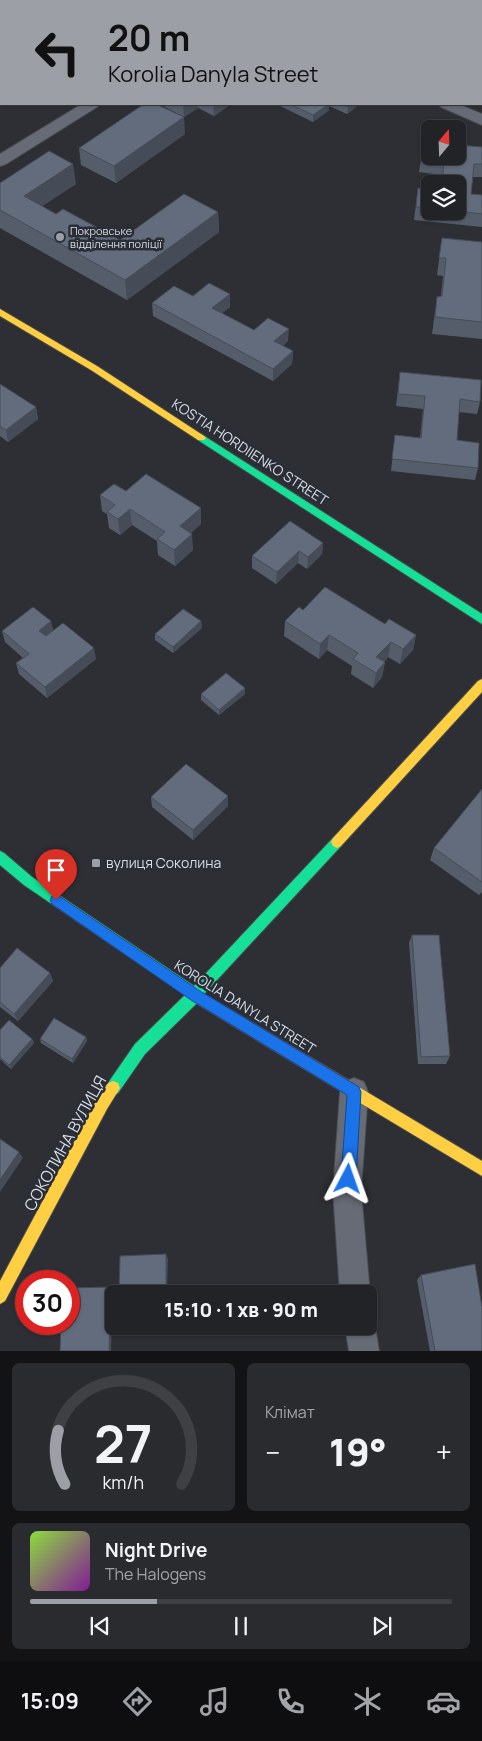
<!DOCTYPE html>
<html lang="uk">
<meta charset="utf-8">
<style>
:root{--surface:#222327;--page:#2a2b2f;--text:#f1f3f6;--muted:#a2a4a7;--line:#3f4044;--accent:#9d9fa6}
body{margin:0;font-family:Manrope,sans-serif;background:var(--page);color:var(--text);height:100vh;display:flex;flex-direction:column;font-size:19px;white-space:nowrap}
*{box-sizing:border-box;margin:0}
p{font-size:16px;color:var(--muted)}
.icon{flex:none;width:28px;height:28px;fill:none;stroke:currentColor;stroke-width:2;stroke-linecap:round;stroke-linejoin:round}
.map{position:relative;height:1351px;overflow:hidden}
.side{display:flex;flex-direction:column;gap:12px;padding:12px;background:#131315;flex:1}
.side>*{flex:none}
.guide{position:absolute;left:0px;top:0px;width:482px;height:105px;box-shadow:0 1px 4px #0004,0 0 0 1px var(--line);background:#9d9fa6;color:#111;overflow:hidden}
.needle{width:32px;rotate:19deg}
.buttons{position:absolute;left:421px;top:120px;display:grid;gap:10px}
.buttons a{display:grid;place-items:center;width:45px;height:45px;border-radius:8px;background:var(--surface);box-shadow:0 1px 4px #0004,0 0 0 1px var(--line);font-size:25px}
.speed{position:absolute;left:15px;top:1270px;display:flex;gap:10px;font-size:25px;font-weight:700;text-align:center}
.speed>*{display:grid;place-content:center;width:65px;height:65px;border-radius:50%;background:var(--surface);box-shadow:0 1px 4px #0004,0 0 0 1px var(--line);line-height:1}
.speed .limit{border:8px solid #d22;background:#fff;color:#111}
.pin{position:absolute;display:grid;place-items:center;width:42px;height:42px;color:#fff;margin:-51px -21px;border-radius:50% 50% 50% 0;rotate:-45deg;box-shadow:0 0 5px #0007}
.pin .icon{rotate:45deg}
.me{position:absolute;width:55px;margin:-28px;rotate:4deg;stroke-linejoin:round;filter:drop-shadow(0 0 4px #0008)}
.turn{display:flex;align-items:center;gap:18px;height:105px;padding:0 25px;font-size:22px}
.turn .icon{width:65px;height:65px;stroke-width:2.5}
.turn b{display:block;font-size:35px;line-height:42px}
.big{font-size:38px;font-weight:800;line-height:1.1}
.side .tile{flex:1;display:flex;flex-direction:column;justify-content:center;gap:8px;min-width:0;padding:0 18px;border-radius:8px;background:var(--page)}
.side .dial{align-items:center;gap:0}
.dial svg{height:130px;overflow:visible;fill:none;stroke:var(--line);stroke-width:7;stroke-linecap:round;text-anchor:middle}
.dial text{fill:var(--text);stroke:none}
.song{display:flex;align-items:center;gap:15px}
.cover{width:60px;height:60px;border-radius:8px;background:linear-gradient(135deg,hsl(90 70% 55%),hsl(290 70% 35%))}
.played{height:5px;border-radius:2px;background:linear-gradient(90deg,var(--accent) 30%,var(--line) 30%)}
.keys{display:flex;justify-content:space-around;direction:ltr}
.heat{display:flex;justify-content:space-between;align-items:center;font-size:28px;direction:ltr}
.side .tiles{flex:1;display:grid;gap:12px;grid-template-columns:1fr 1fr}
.tile:last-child{grid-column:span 2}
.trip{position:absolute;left:105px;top:1285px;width:272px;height:50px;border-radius:8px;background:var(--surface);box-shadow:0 1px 4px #0004,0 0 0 1px var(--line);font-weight:800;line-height:50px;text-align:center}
.tab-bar{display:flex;height:80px;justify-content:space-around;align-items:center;background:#0e0e10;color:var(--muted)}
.tab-bar .icon{width:35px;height:35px}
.tab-bar .active{color:var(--accent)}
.tab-bar b{font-size:22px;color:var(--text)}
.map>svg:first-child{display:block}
</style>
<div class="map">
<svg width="482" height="1351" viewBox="0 0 482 1351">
<rect width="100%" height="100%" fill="#2d2f34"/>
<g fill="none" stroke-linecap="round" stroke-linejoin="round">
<defs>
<polyline id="lane" points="473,1 474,0"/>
<g id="street">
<polygon points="202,0 218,0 219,1 203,1"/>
<polygon points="82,104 100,104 97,107 6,164 0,166 0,154"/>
<polygon points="438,104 458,104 482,114 482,125 441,107"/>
<polygon points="354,1078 364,1082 368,1092 361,1191 370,1294 369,1297 369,1294 340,1294 333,1191 340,1092 344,1082"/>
<polygon points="369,1314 375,1326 379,1351 349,1351 345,1326 369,1326"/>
</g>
<g id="fast">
<polygon points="201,434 482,614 482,624 198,440 196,438 198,436"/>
<polygon points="337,836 341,838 343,842 341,846 204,994 206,997 204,1002 197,1003 145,1054 118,1093 113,1095 108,1093 106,1088 108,1083 135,1044 185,995 24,885 0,865 0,851 4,853 32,877 194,986 333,838"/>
</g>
<g id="slow">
<polygon points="0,309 97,366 204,436 206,438 204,440 198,440 91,370 0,316"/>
<polygon points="482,679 482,692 341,846 337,848 333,846 331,842 333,838 478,681"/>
<polygon points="347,1080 482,1161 482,1176 342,1092 340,1087 342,1082"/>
<polygon points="113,1081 118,1083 120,1088 107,1109 5,1301 0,1304 0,1281 97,1099 108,1083"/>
</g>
<polygon id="jam" points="199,991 352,1082 354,1087 352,1092 347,1094 342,1092 194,1002 192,997 194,992"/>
</defs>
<use href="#lane" stroke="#494c4f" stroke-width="13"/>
<use href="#street" stroke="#494c4f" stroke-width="2"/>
<use href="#fast" stroke="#494c4f" stroke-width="2"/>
<use href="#slow" stroke="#494c4f" stroke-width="2"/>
<use href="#jam" stroke="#494c4f" stroke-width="2"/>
<use href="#lane" stroke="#676b75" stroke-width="11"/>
<use href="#street" fill="#676b75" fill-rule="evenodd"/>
<use href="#fast" fill="#16e098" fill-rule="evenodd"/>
<use href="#slow" fill="#ffcf43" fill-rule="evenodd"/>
<use href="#jam" fill="#f24e42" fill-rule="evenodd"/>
</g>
<g fill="#555d6b">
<polygon points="316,0 382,0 380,1 316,1"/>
<polygon points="482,36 482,76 481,75 481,37"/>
<polygon points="162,104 231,104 214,116 198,108 184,117 163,106"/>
<polygon points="278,104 360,104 347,114 329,106 329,110 313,122 278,105"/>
<polygon points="185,134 116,183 81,165 79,148"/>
<polygon points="424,141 482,147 482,177 473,177 471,194 482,195 482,227 414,220 418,188 430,190 430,211 458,211 442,175 419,172"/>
<polygon points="0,183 76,184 42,206 56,214 120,240 218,212 219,232 127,300 0,228"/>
<polygon points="442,238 482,242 482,339 432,334 437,297 441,296 443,276 437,275"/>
<polygon points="193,296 230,307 222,313 254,330 288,341 283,346 293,351 292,364 273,381 153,316 152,303"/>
<polygon points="400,372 480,402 477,414 459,412 457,440 478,468 475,480 391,471 395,435 420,438 423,409 396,406"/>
<polygon points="0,384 36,407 38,419 8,442 0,436"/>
<polygon points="126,491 201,508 201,524 191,533 193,550 175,566 158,555 157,541 132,525 120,535 109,528 107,514 102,511 100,495"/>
<polygon points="323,543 322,554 307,569 298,563 276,584 252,568 252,556"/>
<polygon points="303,610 385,624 416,635 413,650 400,664 388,657 384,662 385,662 382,677 373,688 351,674 352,666 327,650 319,659 284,636 285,621"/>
<polygon points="201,621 202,628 173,653 155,640 155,634"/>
<polygon points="2,631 53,631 96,659 47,698 19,674 16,663 23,658 5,642"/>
<polygon points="201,694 245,694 219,715 201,700"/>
<polygon points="482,789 482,892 479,895 430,860 434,848"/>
<polygon points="228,796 228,806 193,840 152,807 151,797"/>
<polygon points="412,935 450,1056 446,1064 418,1064 409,943"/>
<polygon points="0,968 50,973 53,981 18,1021 0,1007"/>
<polygon points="0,1030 32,1039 34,1043 11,1069 0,1059"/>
<polygon points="86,1037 87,1041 73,1063 41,1043 40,1039"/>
<polygon points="421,1275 482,1351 430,1351 417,1280"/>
</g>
<g fill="#454c57">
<polygon points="359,0 382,0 380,1 358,1"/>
<polygon points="183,104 197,104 198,108 184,117"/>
<polygon points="213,104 231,104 214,116"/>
<polygon points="329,104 329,110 313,122 313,115"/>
<polygon points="351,104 360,104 347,114 348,107"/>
<polygon points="184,117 185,134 116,183 114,166"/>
<polygon points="73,164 76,184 27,216 24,196"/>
<polygon points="218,212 219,232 127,300 125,280"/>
<polygon points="230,294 230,307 213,321 212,308"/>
<polygon points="289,329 288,341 274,354 274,341"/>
<polygon points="293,351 292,364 273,381 273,369"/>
<polygon points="36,407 38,419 8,442 6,430"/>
<polygon points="201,508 201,524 181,542 180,526"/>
<polygon points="130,509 132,525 120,535 118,519"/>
<polygon points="192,534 193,550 175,566 174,550"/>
<polygon points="323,543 322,554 307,569 308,557"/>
<polygon points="299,551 298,563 276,584 277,572"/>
<polygon points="51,621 54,633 42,642 39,631"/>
<polygon points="201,621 202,628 173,653 173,647"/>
<polygon points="329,635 327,650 319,659 320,644"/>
<polygon points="416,635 413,650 400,664 403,649"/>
<polygon points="391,642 388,657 374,672 376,657"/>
<polygon points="94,648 96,659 47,698 45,687"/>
<polygon points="385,662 382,677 373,688 376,673"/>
<polygon points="245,688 245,694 219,715 219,710"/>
<polygon points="228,796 228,806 193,840 193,830"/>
<polygon points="50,973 53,981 18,1021 14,1014"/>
<polygon points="86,1037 87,1041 73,1063 72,1059"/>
<polygon points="32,1039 34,1043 11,1069 9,1065"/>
<polygon points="19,1152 23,1158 0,1192 0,1180"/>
<polygon points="166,1254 168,1259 167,1294 166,1294"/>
<polygon points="111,1287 113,1290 111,1351 109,1351"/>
</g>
<g fill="#636c7c" stroke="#454c57">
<polygon points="114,0 155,0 158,1 112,1"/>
<polygon points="344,0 359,0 358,1 347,1"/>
<polygon points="419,0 443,0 441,1 417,1"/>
<polygon points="482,36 482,54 481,54 481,37"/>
<polygon points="144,104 156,104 184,117 114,166 79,148"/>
<polygon points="290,104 329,104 313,115"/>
<polygon points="340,104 351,104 348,107"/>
<polygon points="424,141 430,142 430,156 458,156 458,145 482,147 482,164 474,164 471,194 482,195 482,214 458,211 458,184 442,184 444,162 421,160"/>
<polygon points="49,151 73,164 24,196 56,214 63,209 120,240 184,194 218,212 125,280 0,210 0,183"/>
<polygon points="418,188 430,190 430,208 416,207"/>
<polygon points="442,238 482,242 482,322 435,317 437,297 442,296 446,258 439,258"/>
<polygon points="209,283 230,294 212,308 254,330 268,318 289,329 274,341 293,351 273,369 152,303 174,286 193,296"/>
<polygon points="400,372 481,380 480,402 460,399 457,440 479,443 478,468 392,459 395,435 421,438 425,396 398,394"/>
<polygon points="0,384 36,407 6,430 0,426"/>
<polygon points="146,474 201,508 180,526 192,534 174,550 157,539 165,532 130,509 118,519 107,512 115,505 100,495 114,484 126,491"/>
<polygon points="290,521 323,543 308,557 299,551 277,572 252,556"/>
<polygon points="325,587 385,624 389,619 416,635 403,649 391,642 376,657 385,662 376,673 353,659 358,653 329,635 320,644 285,621 299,607 303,610"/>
<polygon points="33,607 51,621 39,631 46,636 63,623 94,648 45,687 16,663 29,654 2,631"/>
<polygon points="183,609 201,621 173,647 155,634"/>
<polygon points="226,673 245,688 219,710 201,694"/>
<polygon points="186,764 228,796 193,830 151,797"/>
<polygon points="482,789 482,882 434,848"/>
<polygon points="412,935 439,935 450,1056 421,1057"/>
<polygon points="17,948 50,973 14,1014 0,1002 0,968"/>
<polygon points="54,1018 86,1037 72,1059 40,1039"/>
<polygon points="9,1020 32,1039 9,1065 0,1057 0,1030"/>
<polygon points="0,1139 19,1152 0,1180"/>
<polygon points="166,1254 166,1294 119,1294 120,1256"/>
<polygon points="475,1264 482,1307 482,1351 435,1351 421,1275"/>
<polygon points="111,1287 109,1351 60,1351 61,1324 69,1324 69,1288"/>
</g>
<polygon fill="#1a73e8" stroke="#114b97" points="56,894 200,991 359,1087 361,1092 356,1179 354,1184 348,1186 343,1184 341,1179 347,1095 191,1000 52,904 50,900 52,896"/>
<g fill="#9d9fa6" stroke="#2a2e37" stroke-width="2">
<circle cx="60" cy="237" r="5"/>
<rect x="91" y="858" width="10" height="10" rx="2.5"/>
</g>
<g text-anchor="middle" stroke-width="5" stroke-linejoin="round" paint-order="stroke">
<g font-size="11" fill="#d9dce3" stroke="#2a2e37" text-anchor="start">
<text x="70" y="235">Покровське<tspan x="70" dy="13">відділення поліції</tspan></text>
</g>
<g font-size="14" fill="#d9dce3" stroke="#2a2e37">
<text transform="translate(250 452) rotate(33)" y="5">KOSTIA HORDIIENKO STREET</text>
<text transform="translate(245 1007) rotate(32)" y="5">KOROLIA DANYLA STREET</text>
</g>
<g font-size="14" fill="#d9dce3" stroke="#2a2e37" text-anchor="start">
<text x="106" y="868">вулиця Соколина</text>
</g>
<g font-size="16" fill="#d9dce3" stroke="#2a2e37">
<text transform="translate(65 1143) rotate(-61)" y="6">СОКОЛИНА ВУЛИЦЯ</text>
</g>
</g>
</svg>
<div class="buttons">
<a><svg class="needle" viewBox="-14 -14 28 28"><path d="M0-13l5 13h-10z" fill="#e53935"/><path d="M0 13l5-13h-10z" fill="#a2a4a7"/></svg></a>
<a><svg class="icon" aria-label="layers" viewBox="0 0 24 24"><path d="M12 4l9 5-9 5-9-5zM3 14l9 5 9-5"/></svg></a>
</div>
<div class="speed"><div class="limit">30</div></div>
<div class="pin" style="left:56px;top:900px;background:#d93025"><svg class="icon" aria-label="arrive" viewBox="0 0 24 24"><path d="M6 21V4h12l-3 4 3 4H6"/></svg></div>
<svg class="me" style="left:348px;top:1179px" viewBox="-20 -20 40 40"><path d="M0-17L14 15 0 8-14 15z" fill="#1a73e8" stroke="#fff" stroke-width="4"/></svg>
<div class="trip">15:10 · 1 хв · 90 m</div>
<div class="guide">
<div class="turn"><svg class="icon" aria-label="left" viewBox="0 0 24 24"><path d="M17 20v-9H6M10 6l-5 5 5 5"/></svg><div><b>20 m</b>Korolia Danyla Street</div></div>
</div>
</div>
<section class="side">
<div class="tiles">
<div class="tile dial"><svg viewBox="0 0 100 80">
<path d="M14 69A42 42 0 1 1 86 69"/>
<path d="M14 69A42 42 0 0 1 10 36" stroke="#9d9fa6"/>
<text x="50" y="56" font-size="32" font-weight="700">27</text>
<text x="50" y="72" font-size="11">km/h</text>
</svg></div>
<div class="tile"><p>Клімат</p>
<div class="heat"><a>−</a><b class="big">19°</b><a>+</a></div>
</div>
<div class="tile">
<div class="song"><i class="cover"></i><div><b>Night Drive</b><p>The Halogens</p></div></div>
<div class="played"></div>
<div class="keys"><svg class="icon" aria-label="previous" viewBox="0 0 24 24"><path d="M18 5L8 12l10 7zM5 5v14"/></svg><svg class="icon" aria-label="pause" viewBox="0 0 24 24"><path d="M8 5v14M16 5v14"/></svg><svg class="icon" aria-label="next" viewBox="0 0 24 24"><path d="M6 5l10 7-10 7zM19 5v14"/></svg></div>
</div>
</div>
</section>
<nav class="tab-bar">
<b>15:09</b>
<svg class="icon active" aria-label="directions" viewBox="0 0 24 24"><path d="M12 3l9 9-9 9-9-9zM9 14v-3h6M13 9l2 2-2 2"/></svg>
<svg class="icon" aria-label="music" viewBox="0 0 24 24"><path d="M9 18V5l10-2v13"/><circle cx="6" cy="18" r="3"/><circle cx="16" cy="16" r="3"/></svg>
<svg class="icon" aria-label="phone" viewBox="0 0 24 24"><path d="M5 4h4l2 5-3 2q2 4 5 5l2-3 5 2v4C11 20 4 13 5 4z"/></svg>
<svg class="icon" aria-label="climate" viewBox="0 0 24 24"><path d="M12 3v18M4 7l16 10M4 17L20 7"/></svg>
<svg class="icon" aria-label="car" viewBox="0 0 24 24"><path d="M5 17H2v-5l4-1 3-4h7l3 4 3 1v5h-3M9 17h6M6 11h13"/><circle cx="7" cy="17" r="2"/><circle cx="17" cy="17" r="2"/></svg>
</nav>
